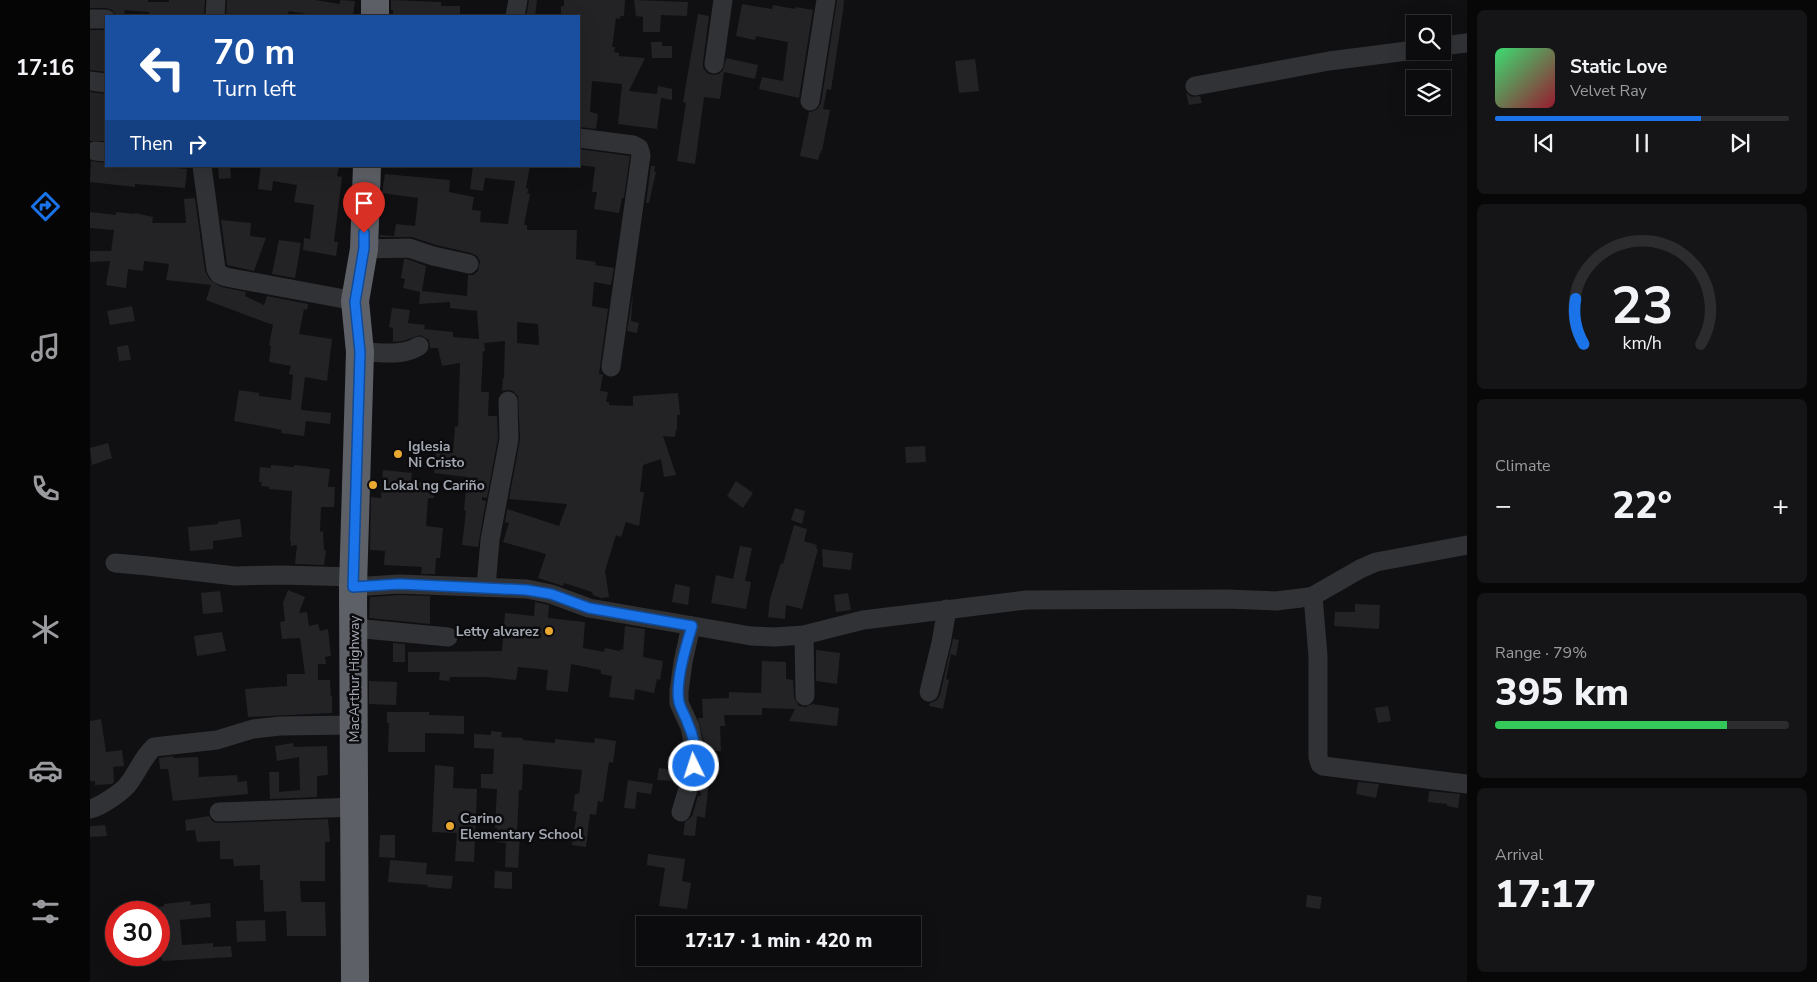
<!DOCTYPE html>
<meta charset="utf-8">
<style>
:root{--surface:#0c0c0e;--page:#151517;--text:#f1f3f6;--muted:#9a9b9e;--line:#2c2c2e;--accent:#1a73e8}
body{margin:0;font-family:"Nunito Sans",sans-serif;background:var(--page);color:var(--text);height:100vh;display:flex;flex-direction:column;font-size:19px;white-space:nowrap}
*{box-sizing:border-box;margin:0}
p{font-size:16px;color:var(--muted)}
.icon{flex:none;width:28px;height:28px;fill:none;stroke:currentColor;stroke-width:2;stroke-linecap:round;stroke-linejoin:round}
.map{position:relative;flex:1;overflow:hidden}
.sheet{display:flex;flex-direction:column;gap:10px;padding:10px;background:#070708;width:350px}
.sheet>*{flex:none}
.top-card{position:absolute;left:15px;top:15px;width:475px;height:152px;border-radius:0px;box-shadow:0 5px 20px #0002,0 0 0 1px var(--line);background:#1a4fa0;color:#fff;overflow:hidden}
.buttons{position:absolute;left:1316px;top:15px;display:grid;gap:10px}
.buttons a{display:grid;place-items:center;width:45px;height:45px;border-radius:0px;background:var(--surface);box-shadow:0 5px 20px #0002,0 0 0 1px var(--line);font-size:25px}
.speed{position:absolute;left:15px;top:901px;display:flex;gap:10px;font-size:25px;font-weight:700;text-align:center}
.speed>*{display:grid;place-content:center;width:65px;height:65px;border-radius:50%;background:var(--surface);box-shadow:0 5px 20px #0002,0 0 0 1px var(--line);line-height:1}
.speed .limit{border:8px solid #d22;background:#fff;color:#111}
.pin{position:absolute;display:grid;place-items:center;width:42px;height:42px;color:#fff;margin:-51px -21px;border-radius:50% 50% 50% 0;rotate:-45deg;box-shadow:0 0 5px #0007}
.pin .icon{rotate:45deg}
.me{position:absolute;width:55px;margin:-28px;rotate:356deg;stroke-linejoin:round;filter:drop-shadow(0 0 4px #0008)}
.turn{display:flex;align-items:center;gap:18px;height:105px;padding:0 25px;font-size:22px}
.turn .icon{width:65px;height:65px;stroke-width:2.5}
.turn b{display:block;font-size:35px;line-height:42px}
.then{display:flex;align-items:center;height:48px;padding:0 25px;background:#0003;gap:10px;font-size:19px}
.big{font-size:38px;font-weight:800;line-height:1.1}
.sheet .widget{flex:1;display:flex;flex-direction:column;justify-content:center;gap:8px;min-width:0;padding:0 18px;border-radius:8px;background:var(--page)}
.sheet .dial{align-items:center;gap:0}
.dial svg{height:130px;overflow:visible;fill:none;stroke:var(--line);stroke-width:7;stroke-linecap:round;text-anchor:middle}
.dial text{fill:var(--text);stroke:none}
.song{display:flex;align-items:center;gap:15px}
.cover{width:60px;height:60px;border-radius:8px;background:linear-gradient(135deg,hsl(140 70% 55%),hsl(350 70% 35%))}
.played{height:5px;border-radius:2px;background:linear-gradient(90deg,var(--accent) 70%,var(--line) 70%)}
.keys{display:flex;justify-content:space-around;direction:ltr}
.heat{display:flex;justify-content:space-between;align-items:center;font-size:28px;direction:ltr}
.charge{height:8px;border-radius:4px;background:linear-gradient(90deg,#34c759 79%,var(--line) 0)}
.trip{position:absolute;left:546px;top:916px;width:285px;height:50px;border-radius:0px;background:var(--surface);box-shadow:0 5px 20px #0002,0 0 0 1px var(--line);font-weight:800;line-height:50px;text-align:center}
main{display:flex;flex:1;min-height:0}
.tabs{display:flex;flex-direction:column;width:90px;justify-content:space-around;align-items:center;background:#050506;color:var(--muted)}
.tabs .icon{width:35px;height:35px}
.tabs .current{color:var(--accent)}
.tabs b{font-size:22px;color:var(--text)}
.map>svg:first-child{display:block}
</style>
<main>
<nav class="tabs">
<b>17:16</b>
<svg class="icon current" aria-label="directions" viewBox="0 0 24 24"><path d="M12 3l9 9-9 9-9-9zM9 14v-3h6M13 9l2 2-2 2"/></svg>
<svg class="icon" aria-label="music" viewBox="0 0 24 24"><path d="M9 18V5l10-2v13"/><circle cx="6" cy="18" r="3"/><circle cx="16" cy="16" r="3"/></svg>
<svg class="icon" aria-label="phone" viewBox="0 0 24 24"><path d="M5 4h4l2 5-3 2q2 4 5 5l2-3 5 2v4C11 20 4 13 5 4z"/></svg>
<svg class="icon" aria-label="climate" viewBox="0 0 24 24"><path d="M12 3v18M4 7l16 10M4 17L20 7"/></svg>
<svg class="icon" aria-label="car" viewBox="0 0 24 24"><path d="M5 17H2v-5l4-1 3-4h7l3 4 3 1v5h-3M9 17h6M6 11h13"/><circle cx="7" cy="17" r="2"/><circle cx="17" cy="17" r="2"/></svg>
<svg class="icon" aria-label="filters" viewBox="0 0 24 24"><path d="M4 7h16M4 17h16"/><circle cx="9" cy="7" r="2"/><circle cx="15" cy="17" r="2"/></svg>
</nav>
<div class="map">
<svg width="1377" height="982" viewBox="0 0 1377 982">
<rect width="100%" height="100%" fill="#101012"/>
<g fill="#232326" fill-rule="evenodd">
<polygon points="0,0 58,0 58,2 79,2 79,0 115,0 114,16 59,16 59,12 35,10 34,14 26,14 22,10 16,8 0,8"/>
<polygon points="137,0 225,0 250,4 250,0 265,1 263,16 229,16 199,11 197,16 136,16"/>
<polygon points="301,0 351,2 351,6 370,6 370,16 303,16 303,10 301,10"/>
<polygon points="439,0 447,0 445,16 436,16"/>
<polygon points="474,0 535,0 534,16 530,16 530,19 526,18 523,41 522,47 525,47 524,52 529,53 529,56 555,58 539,91 567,94 568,86 582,89 582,100 571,98 567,129 528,124 532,84 502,81 500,112 508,114 506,129 489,127 489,16 471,16 471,6 474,6"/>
<polygon points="544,0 598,2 597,16 571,15 570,32 553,32 553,17 546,16"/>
<polygon points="747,0 754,0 753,11 741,90 737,89 733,109 740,110 732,151 731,151 728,160 710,156 719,112 724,111 728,108 731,103"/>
<polygon points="652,4 682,9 683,5 705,9 706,7 723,10 709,98 669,89 672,77 693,81 698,42 666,36 665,40 646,36"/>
<polygon points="608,14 619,16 613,62 613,68 617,73 623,75 629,74 633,70 636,58 668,65 665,79 634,72 630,99 614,97 605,164 587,161 596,103 593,102"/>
<polygon points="0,30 16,30 16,72 0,70"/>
<polygon points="561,42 572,42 572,46 582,46 582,58 562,58"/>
<polygon points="885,59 889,91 869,93 865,61"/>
<polygon points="0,92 16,94 16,141 0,141"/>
<polygon points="1096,93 1102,97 1110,96 1112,103 1099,105"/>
<polygon points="489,149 540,156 534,198 532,198 529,213 504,209 507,192 502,192 505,167 489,165"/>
<polygon points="1,161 16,163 16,166 64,166 97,169 95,188 45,184 45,187 0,182"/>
<polygon points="128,166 140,166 141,178 129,179"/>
<polygon points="171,166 249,166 247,176 252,177 244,242 248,242 246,256 213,250 214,238 220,239 224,205 204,202 207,185 183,181 182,191 168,189"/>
<path d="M383 166H440L436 188 439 189 437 193 440 194 434 225H437V230H487L486 259 506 262 505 265 524 268 521 285 504 282 502 306 518 309 509 374 513 375 510 391 518 392 516 402H519V405L543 406V396L588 393 590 415H587V430H586L585 437 573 436 586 475 574 477 571 459 553 465 550 492H554L549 526 536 522 531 537 526 535 515 571 519 597 511 598 503 595 502 592 474 583 473 586 448 578 456 554 413 542 419 523 415 522 417 509 469 526 477 504 419 499 430 439 428 396 423 391 417 390 412 391 413 378H414L415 341 394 343 395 351H393L391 392H399L398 416H407L408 438 397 498 392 497V500L396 501 388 547 372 545 376 511 374 510 377 477 344 473 346 451 363 453 365 426 368 427 370 363 352 366 348 348H340L339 340 330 335 313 341 303 342V328L299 327 302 308 320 310 318 323 335 325 334 329 363 332V337L389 339 387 311 360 308V302L329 304 330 292 313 288 315 279 311 278 314 259H317L336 266 332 291 377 296 378 275H383L388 271 390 261 387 256 381 253 346 245 322 237H290V235L304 236 306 224 325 226 328 198 292 193 295 174 360 180 359 192 384 197 382 210 391 211 390 222 418 224 425 181 395 178 393 191 380 189ZM427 322 448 324 449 345 427 343Z"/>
<polygon points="561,166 565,166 564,171 566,172 559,203 556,203"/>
<polygon points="105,198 115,271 120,280 132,287 156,292 155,296 174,305 177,296 218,304 217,310 214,309 209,334 242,339 237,381 215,377 211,410 241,413 240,424 216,421 214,436 191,433 192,430 182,428 144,421 149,390 169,393 169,396 201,400 203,375 199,374 201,366 179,362 181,346 179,345 183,325 116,300 121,285 76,280 79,264 54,261 53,271 38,269 36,288 16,285 20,261 0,262 0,251 21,251 24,230 0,228 0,212 26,215 26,212 45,214 45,213 63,217 62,223 96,223 94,199"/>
<polygon points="131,220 161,223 160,236 176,238 164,271 137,265"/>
<polygon points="189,240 211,243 205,278 182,274"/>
<polygon points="543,292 541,321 549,323 547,333 537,331"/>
<polygon points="42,306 45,321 20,325 17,311"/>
<polygon points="38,345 41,360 29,361 27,347"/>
<polygon points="18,443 22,458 2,465 0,448"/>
<polygon points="835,446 836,462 816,463 815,447"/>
<polygon points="181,465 204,467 204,465 240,469 238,487 245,487 244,507 231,507 230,532 233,531 234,550 236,551 234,565 205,564 207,545 201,546 201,541 200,541 202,491 179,489 179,487 171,486 172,482 169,482 170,467 181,468"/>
<polygon points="293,470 322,473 321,481 346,484 344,498 338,498 336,526 353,528 350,558 346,558 345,574 331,574 332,567 294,565 295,551 280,550 281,497 291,498"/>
<polygon points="646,481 663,493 653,508 637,496"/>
<polygon points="705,508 715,511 712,524 701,520"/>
<polygon points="150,519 152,537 123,541 123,549 100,551 98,527 128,524 128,522"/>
<polygon points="704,525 717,529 714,541 727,545 726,549 728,549 712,609 696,605 695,619 678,617 680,599 691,563 693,564"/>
<polygon points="650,546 662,548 655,581 661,582 656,609 621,603 626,575 643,579"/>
<polygon points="732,549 763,553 761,570 733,567"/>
<polygon points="585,584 600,587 598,605 582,602"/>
<polygon points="198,590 215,597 209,613 217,612 219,626 228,624 230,631 238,629 241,656 235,657 236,664 228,664 228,680 240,680 241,696 242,696 242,713 158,717 155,689 197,686 197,674 215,674 210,638 192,639 190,622 195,621 193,603"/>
<polygon points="130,591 133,612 113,614 111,593"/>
<polygon points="758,593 761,610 746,612 744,595"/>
<polygon points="309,595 340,596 340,624 279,618 280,597"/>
<polygon points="445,602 459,605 458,618 495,622 493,648 514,652 515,648 530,651 531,649 533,650 535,626 555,629 553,657 573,661 570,680 567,679 564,693 545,689 544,700 519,697 522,676 511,674 511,670 481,664 478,692 456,690 458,670 428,667 426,680 397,677 360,677 359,681 349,680 350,672 318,672 318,652 412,651 415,613 444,616"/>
<polygon points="1265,604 1290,605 1289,629 1244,626 1245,612 1265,612"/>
<polygon points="132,632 136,651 107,656 104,636"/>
<polygon points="863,639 869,640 866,656 861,654 856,679 859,680 853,709 839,706 840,703 847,700 850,695"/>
<polygon points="303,643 315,644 315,662 303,662"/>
<polygon points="726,650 750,653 747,684 726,681"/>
<polygon points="672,661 696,662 696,679 703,680 704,697 709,706 716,707 722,704 749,708 747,726 699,721 705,709 672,708 672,715 634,715 635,726 630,726 631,751 623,751 624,762 622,762 622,773 620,773 615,818 607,816 605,836 593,835 595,822 602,816 608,796 611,796 610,787 616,766 616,750 608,718 613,718 612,699 639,698 639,692 671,693"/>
<polygon points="279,681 307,682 306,705 279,704"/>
<polygon points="1298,706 1301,721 1288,723 1285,708"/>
<polygon points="297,712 339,712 339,715 374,716 374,734 335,733 335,752 298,752 299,723 297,723"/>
<polygon points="11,719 16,752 32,750 34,766 23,767 24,782 22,784 5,785 5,781 0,781 0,721"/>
<polygon points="401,731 412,732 411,737 433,738 433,740 465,743 465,739 504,743 505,738 526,741 523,763 519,762 513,802 508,801 506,815 500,814 496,847 482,845 487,812 483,811 485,794 489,794 492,770 433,764 432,790 429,790 427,833 430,833 428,868 415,867 416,843 406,842 407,828 405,828 407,789 391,788 391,774 403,774 404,749 384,748 384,734 401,735"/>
<polygon points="203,743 204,747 237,746 238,775 227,776 227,797 180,799 179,772 189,772 189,792 210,790 209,757 187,761 185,746"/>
<polygon points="83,756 83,758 108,757 109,777 147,775 148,782 157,781 158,794 83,801 78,769 70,769 69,758"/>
<polygon points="345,765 364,767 363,788 387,789 384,862 365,861 367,833 342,832"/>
<polygon points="569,768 584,770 583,781 567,780"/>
<polygon points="538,780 563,784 561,794 547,792 545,809 534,808"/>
<polygon points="1268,782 1289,784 1286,798 1266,794"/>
<polygon points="1339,791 1370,794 1368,808 1357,806 1357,804 1338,802"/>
<polygon points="119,816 123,822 129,823 238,819 240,842 235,842 235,881 210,881 211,902 235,902 236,936 197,936 196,911 174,912 173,880 170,880 170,865 144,866 143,859 130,859 130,841 107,842 105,830 96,831 95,820"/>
<polygon points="15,825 17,836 0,837 0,826"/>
<polygon points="290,835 305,835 305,858 289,857"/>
<polygon points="558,854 595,859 592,881 601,883 597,909 569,906 575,868 557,865"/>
<polygon points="300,860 337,863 336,874 363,876 361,889 337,887 338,885 298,882"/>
<polygon points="405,871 422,872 422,889 404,888"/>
<polygon points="1217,895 1232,897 1230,909 1216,907"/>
<polygon points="100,901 101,905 120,903 121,917 90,920 92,945 123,943 123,947 141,946 142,957 72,961 70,943 69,943 69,907 74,906 74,904"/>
<polygon points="175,920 176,941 147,942 146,921"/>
</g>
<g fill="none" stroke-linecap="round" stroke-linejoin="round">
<g stroke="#313236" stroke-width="19">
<polyline points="125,16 126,0"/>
<polyline points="425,16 428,0"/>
<polyline points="0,19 16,19"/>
<polyline points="1352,46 1377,43"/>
<polyline points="624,64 633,0"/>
<polyline points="0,81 16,83"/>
<polyline points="1105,86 1239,61 1325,50"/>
<polyline points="720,101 736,0"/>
<polyline points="489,138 543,145 549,148 551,155 521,367"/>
<polyline points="5,151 16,152"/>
<polyline points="112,166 126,269 129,274 136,277 265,301"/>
<polyline points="274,249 319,248 343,256 379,264"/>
<path d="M270 352C290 352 312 357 329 346"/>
<polyline points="25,563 58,566 145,576 192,575 264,577"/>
<polyline points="263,587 309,584 437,589 461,594 499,608 661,636 685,637 714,635 773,620 936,600 1137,599 1186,601 1211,598 1223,596 1270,569 1286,562 1377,545"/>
<polyline points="396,587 400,540 419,439 418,401"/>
<polyline points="1223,596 1228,656 1228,757 1230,764 1233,766 1377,784"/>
<polyline points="264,628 358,637"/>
<polyline points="714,635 715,696"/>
<polyline points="839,692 851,643 857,609"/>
<path d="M0 809C10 807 34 791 39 783 48 771 53 757 64 747L127 740 163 729 190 726 264 725"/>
<polyline points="129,812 265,807"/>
<polyline points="591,812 605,766 605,752 600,727 589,703 589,691 593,662 601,626"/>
</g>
<g stroke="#5e6067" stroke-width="28">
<polyline points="285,16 285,0"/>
<polyline points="265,982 263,587 270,352 265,301 274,249 277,166"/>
</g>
</g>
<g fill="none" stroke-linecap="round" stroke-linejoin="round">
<defs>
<path id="route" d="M274 233V248L265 302 270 352 263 587 309 584 437 590 461 594 499 608 602 626C596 646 585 682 589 702 591 710 596 717 598 724 604 737 606 752 604 766"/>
</defs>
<use href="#route" stroke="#114b97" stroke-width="12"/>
<use href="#route" stroke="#1a73e8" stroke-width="9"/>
</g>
<g fill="#eba82f" stroke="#0b0b0d" stroke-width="2">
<circle cx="308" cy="454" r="5"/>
<circle cx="283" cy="485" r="5"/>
<circle cx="459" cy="631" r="5"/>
<circle cx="360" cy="826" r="5"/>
</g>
<g text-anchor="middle" stroke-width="5" stroke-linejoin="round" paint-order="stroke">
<g font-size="14" font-weight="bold" fill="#a2a7b2" stroke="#0b0b0d" text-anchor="start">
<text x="318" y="451">Iglesia<tspan x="318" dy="16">Ni Cristo</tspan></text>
<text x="293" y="490">Lokal ng Cariño</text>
<text x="449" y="636" text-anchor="end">Letty alvarez</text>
<text x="370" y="823">Carino<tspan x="370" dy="16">Elementary School</tspan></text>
</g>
<g font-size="14" fill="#a2a7b2" stroke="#0b0b0d">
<text transform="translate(264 679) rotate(-90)" y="5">MacArthur Highway</text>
</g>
</g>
</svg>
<div class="buttons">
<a><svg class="icon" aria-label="search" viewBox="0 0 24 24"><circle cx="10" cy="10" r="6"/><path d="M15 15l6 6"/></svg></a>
<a><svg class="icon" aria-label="layers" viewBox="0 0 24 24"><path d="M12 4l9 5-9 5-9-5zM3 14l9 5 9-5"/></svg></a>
</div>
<div class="speed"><div class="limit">30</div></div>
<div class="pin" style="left:274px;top:233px;background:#d93025"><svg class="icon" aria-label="arrive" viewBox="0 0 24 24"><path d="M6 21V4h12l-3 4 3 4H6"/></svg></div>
<svg class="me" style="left:604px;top:766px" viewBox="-20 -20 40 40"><circle r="17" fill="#1a73e8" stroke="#fff" stroke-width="3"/><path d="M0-11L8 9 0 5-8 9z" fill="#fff"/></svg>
<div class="trip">17:17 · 1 min · 420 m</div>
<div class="top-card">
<div class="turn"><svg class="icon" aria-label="left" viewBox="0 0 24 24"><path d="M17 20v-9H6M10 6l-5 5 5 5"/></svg><div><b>70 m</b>Turn left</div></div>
<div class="then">Then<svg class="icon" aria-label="right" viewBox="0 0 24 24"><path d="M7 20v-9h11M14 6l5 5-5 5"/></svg></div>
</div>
</div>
<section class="sheet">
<div class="widget">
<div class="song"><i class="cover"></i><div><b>Static Love</b><p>Velvet Ray</p></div></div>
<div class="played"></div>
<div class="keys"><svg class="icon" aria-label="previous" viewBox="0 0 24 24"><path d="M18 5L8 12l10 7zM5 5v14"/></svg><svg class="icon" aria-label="pause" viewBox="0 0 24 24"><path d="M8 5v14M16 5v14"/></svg><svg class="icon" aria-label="next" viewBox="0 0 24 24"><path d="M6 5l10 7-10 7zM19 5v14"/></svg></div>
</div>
<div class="widget dial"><svg viewBox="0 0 100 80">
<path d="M14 69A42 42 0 1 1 86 69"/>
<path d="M14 69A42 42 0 0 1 9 41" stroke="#1a73e8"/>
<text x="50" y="56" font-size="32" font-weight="700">23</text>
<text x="50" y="72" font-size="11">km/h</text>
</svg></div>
<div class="widget"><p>Climate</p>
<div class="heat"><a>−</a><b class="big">22°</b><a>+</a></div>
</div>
<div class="widget"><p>Range · 79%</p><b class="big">395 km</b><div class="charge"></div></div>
<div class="widget"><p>Arrival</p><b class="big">17:17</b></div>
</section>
</main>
